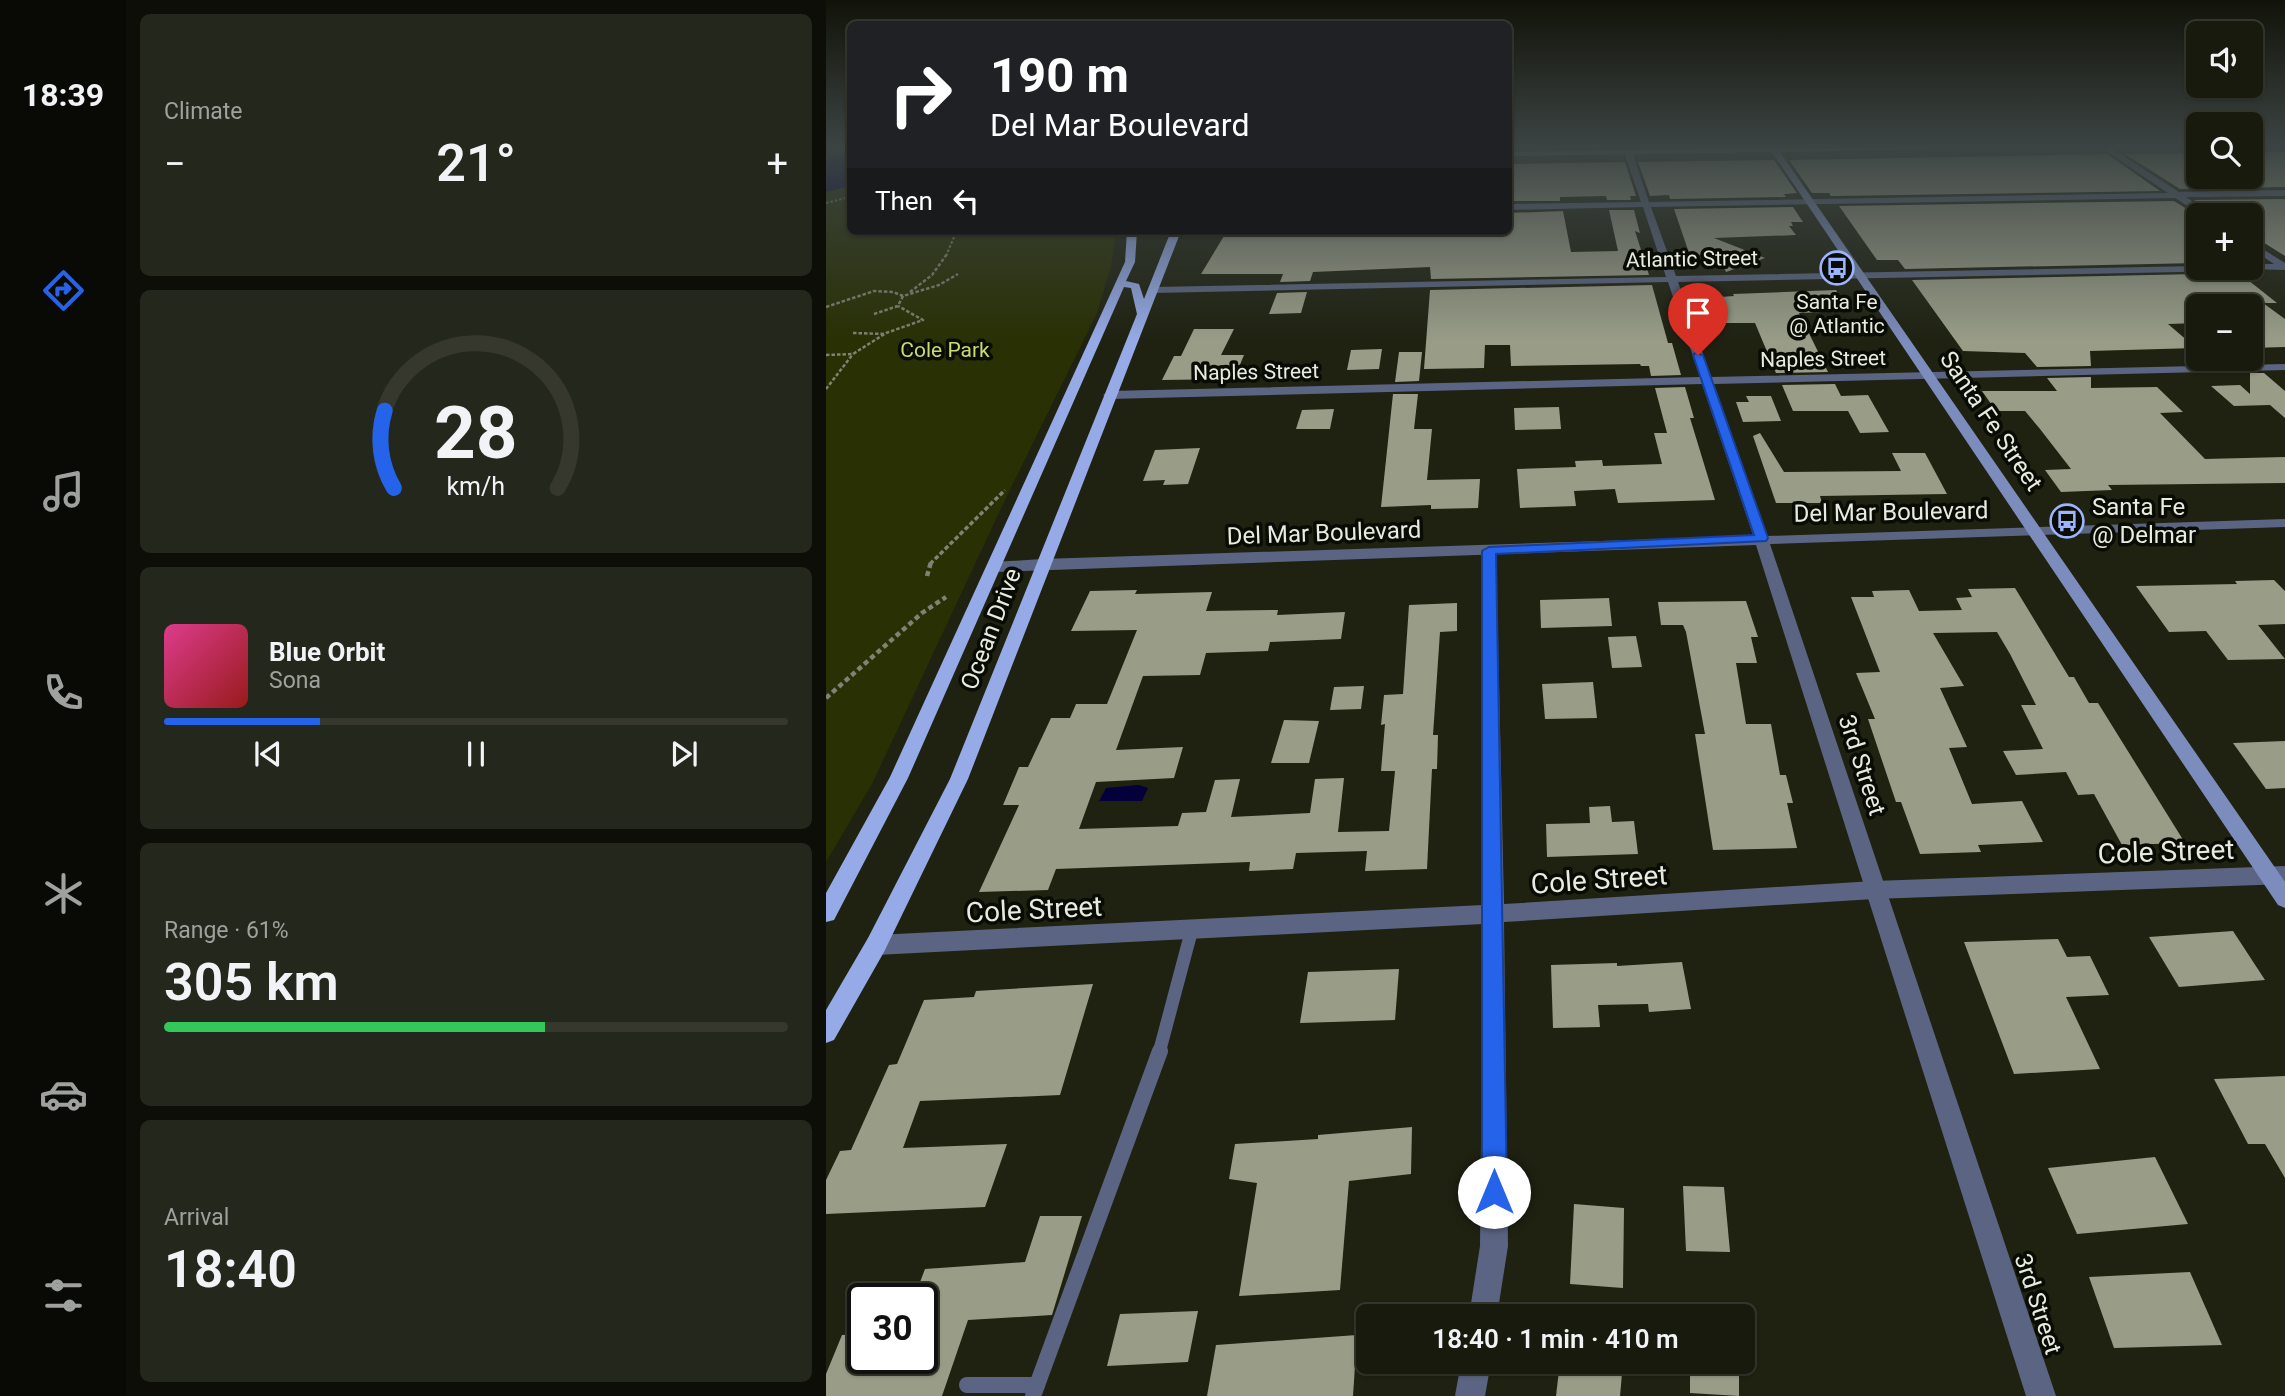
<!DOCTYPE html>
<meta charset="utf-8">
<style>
:root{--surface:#171a0d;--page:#24271b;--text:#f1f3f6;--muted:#9ea19d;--line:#36382e;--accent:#2563eb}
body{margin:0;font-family:Roboto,sans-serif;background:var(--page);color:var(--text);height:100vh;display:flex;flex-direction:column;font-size:26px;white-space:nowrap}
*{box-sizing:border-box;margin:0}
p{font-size:23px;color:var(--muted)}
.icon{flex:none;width:38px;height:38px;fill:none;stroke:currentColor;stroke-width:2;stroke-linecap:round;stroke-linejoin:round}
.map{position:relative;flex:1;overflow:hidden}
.panel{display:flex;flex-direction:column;gap:14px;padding:14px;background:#0d0e07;width:700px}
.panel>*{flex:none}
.banner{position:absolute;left:21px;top:21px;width:665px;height:214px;border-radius:10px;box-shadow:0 2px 5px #0004,0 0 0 2px var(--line);background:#202124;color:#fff;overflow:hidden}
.fabs{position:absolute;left:1360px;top:21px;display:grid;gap:14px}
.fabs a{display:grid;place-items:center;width:77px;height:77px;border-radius:10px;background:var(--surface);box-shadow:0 2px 5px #0004,0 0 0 2px var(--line);font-size:35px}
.speed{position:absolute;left:21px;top:1283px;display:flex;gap:14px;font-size:35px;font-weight:700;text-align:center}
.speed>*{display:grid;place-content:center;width:91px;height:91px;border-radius:50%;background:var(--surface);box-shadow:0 2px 5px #0004,0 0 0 2px var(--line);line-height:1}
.speed .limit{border:4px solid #111;border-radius:10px;background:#fff;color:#111}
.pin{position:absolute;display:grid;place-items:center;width:60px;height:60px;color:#fff;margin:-72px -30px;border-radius:50% 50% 50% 0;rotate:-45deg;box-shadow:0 0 7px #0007}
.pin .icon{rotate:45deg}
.me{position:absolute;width:77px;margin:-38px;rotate:0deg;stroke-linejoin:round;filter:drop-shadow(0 0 5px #0008)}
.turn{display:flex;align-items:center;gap:24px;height:147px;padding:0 28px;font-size:32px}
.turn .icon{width:91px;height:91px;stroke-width:2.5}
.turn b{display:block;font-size:49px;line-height:60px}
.then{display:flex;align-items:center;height:66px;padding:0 28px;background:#0003;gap:14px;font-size:26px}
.big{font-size:52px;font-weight:600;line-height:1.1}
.panel .widget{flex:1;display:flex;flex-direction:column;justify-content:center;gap:10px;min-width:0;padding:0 24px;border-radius:10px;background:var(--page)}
.panel .dial{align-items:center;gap:0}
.dial svg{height:182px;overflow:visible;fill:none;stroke:var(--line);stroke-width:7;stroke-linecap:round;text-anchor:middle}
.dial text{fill:var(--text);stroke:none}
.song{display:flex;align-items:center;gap:21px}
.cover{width:84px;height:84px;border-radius:10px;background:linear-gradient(135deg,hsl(330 70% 55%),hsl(0 70% 35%))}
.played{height:7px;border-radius:4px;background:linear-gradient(90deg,var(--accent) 25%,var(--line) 25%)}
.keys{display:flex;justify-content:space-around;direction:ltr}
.heat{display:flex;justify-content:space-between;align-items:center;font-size:38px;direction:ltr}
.charge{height:10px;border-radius:5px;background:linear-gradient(90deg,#34c759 61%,var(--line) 0)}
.trip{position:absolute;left:530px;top:1304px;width:399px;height:70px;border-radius:10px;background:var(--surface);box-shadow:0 2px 5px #0004,0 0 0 2px var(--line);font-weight:600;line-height:70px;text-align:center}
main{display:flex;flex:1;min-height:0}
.dock{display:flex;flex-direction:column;width:126px;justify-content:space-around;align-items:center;background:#090a05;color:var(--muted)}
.dock .icon{width:49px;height:49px}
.dock .selected{color:var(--accent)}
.dock b{font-size:32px;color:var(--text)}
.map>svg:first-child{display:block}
</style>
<main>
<nav class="dock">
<b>18:39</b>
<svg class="icon selected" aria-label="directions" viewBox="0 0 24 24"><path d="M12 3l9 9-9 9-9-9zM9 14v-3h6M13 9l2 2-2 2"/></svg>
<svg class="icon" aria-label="music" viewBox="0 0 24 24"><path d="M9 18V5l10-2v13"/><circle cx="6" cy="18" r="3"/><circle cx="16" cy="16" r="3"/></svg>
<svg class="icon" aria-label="phone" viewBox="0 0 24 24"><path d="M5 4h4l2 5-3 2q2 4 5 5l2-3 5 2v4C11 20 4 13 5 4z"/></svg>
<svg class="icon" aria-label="climate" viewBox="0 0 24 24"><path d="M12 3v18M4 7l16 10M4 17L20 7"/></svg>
<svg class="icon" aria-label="car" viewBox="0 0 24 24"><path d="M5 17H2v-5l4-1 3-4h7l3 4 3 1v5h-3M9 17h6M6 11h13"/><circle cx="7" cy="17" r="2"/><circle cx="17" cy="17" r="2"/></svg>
<svg class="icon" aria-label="filters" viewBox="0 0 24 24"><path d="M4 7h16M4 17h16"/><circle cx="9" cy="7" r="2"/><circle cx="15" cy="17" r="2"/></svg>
</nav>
<section class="panel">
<div class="widget"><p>Climate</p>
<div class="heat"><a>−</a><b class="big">21°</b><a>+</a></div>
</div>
<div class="widget dial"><svg viewBox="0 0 100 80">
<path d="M14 69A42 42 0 1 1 86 69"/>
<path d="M14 69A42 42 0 0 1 10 35" stroke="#2563eb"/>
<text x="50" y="56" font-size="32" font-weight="700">28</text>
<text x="50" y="72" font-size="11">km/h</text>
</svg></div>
<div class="widget">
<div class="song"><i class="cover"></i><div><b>Blue Orbit</b><p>Sona</p></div></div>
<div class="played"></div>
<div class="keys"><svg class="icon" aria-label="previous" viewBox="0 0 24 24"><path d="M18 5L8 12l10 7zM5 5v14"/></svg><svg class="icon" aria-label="pause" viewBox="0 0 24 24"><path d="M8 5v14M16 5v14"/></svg><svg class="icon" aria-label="next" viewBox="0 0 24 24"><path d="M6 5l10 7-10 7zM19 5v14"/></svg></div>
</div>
<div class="widget"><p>Range · 61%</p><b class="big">305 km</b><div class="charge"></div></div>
<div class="widget"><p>Arrival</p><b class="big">18:40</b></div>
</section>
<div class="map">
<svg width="1459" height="1396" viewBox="0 0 1459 1396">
<rect width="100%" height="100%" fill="#1f2211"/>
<g fill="#293004">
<polygon points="683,147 1028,147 683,152"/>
<polygon points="24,186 24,231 289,231 290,233 285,266 271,313 178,502 46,784 0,862 0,192"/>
</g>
<g fill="#04003b">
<polygon points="0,147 24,147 24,186 0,192"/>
<polygon points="313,785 322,788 316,801 273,801 280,788"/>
</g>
<g fill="#999d88">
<polygon points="1424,152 1459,152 1459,187 1354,189 1299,154 1372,153 1372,177 1424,177"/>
<polygon points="1281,154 1334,191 1005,196 1003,193 986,193 963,160"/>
<polygon points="948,160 971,193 958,194 960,197 844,199 843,195 824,196 812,162"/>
<polygon points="799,162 810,196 804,196 805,200 781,200 780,196 734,197 734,201 682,201 682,164"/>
<polygon points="1459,199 1459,256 1424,234 1424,215 1396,215 1368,200"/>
<polygon points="1348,201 1372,216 1372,263 1079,269 1072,260 1051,260 1013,206"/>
<polygon points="967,207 977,222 965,222 967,226 963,226 970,235 888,238 939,258 900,272 890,249 871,256 863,253 848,209"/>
<polygon points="783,210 808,210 814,233 809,231 823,275 605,279 604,267 487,272 484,281 454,282 457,274 375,274 401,231 682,231 682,213 737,211 745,252 792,251"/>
<polygon points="1372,274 1372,281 1422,280 1451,303 1437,303 1459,319 1459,347 1424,348 1424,306 1372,306 1372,323 1342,324 1370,348 1264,351 1265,366 1211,367 1199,353 1137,351 1086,280"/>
<polygon points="826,285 842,343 846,343 855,375 825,376 823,366 815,366 814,364 685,366 684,345 659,345 658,368 598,369 604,290"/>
<polygon points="1010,290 1023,311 973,313 1002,372 950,373 929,323 889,323 882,303 896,302 894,297 908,296 907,294"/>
<polygon points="481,292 475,313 443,314 451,293"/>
<polygon points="368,329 408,329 395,355 418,355 408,379 336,380 348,356 355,356"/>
<polygon points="556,349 553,369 521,370 525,350"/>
<polygon points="573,352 596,352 593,381 569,382"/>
<polygon points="1424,373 1438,373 1459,391 1459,418 1444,405 1408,406 1385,386 1414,385 1424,394"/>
<polygon points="1265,377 1265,388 1331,387 1357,412 1334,413 1379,459 1459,457 1459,483 1282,485 1286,490 1235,492 1219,470 1245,469 1214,429 1199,411 1170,411 1156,391 1231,391 1221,378"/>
<polygon points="1009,384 1015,396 1042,395 1063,432 1034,433 1022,411 967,411 956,385"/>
<polygon points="859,387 868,418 864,418 889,500 792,503 789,489 748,491 750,506 694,508 691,469 750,467 749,461 776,460 777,466 836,464 828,433 841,433 829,388"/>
<polygon points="567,394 592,394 588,429 606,429 601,480 654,479 652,508 605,509 605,505 555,507"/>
<polygon points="920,396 945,396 955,421 917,422 910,402 923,402"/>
<polygon points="733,407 735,429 689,430 688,408"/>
<polygon points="508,409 504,429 470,429 476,410"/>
<polygon points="934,433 958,472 1075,471 1066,453 1099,453 1121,494 994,496 996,503 950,503 927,436"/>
<polygon points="374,448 362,484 337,485 339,480 317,481 329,450"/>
<polygon points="1448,580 1459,591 1459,624 1432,625 1459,659 1402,660 1380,631 1343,632 1310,586 1411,584 1409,581"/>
<polygon points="1189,588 1243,677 1248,677 1263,703 1272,703 1359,843 1296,845 1268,794 1252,795 1240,772 1190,775 1177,751 1217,749 1195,705 1210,705 1184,654 1171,632 1107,633 1138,686 1114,688 1141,747 1123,748 1146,804 1196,801 1217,842 1152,845 1155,852 1094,854 1075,802 1070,802 1042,719 1049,719 1030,673 1054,672 1025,597 1048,597 1046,591 1083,590 1093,611 1136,610 1130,598 1146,597 1142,589"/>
<polygon points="311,590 309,594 386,592 380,611 452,610 451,615 519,612 515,639 444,642 442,651 380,653 374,675 317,676 290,750 357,747 348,778 270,782 253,829 352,826 356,813 380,812 389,780 414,779 405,817 484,813 489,779 518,778 512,832 563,831 569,771 555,771 559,724 555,725 558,695 577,694 583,605 631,603 631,631 614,632 607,735 612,735 611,769 606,769 601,869 539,871 541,851 470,853 467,869 423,871 424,862 230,869 222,890 153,892 193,805 177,805 193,767 202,767 225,718 244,718 250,704 281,704 311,630 245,631 264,591"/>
<polygon points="783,598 786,626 715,628 714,600"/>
<polygon points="920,601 932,637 925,637 931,663 910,663 920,724 945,724 954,775 960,775 967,803 961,803 971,848 887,850 869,734 879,734 860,632 857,625 835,625 832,602"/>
<polygon points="810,636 816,667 786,668 782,637"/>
<polygon points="767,682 771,718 719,719 716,684"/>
<polygon points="538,686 535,709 504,710 508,687"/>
<polygon points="458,720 493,721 483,763 445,763"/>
<polygon points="1459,741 1459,788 1440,789 1407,743"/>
<polygon points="784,806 786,822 808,821 812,854 721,857 720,824 764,823 763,807"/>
<polygon points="1407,931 1439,980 1353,987 1323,937"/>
<polygon points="1232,939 1241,957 1264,956 1283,995 1240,997 1274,1069 1188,1074 1138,942"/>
<polygon points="856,962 865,1009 823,1012 822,1004 772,1005 774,1027 727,1028 725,965 791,963 791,966"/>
<polygon points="573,969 569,1020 474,1023 482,972"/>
<polygon points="267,984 234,1095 94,1101 77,1148 181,1144 159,1207 0,1214 0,1180 14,1151 25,1150 63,1065 71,1064 98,1000 148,997 150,991"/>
<polygon points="1459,1076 1459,1178 1439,1144 1422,1144 1388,1079"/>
<polygon points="586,1127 585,1174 523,1181 514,1290 413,1296 431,1183 403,1179 409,1144 492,1139 492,1135"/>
<polygon points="1329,1157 1362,1224 1251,1234 1222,1168"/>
<polygon points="857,1186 898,1187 904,1252 860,1251"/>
<polygon points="748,1204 798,1208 797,1288 744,1284"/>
<polygon points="214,1216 256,1216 226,1315 142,1320 116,1396 0,1396 0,1374 16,1335 37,1334 37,1358 96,1358 96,1298 88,1298 99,1269 199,1262"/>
<polygon points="1364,1272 1396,1345 1288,1348 1263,1277"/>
<polygon points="372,1311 362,1362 281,1366 294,1314"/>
<polygon points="531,1335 527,1396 381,1396 390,1345"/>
<polygon points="734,1362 797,1362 794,1396 730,1396"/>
<polygon points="864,1362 913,1362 913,1396 864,1393"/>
</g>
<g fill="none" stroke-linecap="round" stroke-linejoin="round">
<g stroke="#808274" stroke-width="2" stroke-dasharray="2.5 2" stroke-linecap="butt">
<polyline points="0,203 24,197"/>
<polyline points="120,256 128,237 125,231"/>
</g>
<g stroke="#808274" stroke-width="2.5" stroke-dasharray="3.5 2" stroke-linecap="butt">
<polyline points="84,292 106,275 121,254"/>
<polyline points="0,307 48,291 67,292 77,296 113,285 132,274"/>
<polyline points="48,314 72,306 77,296"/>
<polyline points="27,333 59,334"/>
<polyline points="0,355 27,354 60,333 97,320 72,306"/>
<polyline points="0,389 27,354"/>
</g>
<polyline stroke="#808274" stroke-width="3.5" stroke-dasharray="4.5 2.5" stroke-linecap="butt" points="104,564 179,490"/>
<g stroke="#808274" stroke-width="4.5" stroke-dasharray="5 3.5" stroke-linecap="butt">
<polyline points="101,576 105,562"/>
<polyline points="0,698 96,613 120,597"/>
</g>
<polyline stroke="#5b6583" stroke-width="13" points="333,1053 366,929"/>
<g stroke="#5b6583" stroke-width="16">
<polyline points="141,1385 211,1385"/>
<polyline points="207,1396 334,1051"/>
</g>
<g fill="#5b6583" fill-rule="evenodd">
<polygon points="1275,147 1283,147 1353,192 1459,190 1459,196 1360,197 1385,215 1376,215 1349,198 825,207 850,276 1372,266 1409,268 1404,271 852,282 885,377 1459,364 1459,370 888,384 942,538 935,542 928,538 876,384 283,399 277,395 283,391 874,377 842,282 328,293 323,290 328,287 840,277 817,207 682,210 682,204 815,202 798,152 802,150 806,152 823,202 1342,193"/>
<polygon points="1424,241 1459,263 1459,270 1421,269 1424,268 1424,264 1448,264 1424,248"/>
<polygon points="663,547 670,551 678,904 1048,881 1459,866 1459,884 1048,899 678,922 682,1246 671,1316 643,1316 654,1246 657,924 50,955 42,952 39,945 42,938 50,935 657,905 656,551"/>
<polygon points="635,1362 665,1362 659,1396 629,1396"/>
</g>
<polygon fill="#5b6583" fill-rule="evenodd" points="1459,519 1459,527 944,544 1230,1396 1200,1396 930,545 168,572 160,567 168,562 216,559 929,536 935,534 941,536"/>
<polygon fill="#7c8cbc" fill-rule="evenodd" points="950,147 1106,147 1102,149 954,152 1459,882 1459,908 1452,905 946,152 682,156 682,152"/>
<polygon fill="#96aae8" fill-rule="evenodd" points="301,231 311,231 309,262 300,281 313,284 318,299 345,231 355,231 142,779 58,952 8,1040 0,1043 0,1010 42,938 124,779 311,314 305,288 298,287 82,778 8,920 0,922 0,893 64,777 299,262"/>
</g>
<linearGradient id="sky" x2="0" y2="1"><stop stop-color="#111309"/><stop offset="0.43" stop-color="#3c4443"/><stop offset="1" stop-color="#3c4443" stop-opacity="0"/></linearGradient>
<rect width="1459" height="342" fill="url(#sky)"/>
<polygon fill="#2563eb" stroke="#184099" stroke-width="2" points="869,353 877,355 942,538 940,541 670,554 681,1192 677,1200 668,1204 660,1200 656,1192 656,551 663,547 928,535 867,355"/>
<defs>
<symbol id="bus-ring" viewBox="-11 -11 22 22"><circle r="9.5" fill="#090b05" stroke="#9cb4fd" stroke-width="1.5"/><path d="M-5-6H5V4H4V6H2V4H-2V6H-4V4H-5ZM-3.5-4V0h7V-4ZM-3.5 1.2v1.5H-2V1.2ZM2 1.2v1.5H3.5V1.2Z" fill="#9cb4fd"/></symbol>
</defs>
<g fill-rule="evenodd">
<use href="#bus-ring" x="992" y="249" width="38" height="38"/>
<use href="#bus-ring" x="1222" y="502" width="38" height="38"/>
</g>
<g text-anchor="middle" stroke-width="7" stroke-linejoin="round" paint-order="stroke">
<g font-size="21" fill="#e9ebe0" stroke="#090b05">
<text transform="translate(866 259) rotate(-1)" y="7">Atlantic Street</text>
<text transform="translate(997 359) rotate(-1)" y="7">Naples Street</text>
<text transform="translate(430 372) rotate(-1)" y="7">Naples Street</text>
</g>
<g font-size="21" fill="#e9ebe0" stroke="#090b05">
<text x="1011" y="309">Santa Fe<tspan x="1011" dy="24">@ Atlantic</tspan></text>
</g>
<g font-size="21" fill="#c8db6c" stroke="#090b05">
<text x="119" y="357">Cole Park</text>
</g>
<g font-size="24" fill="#e9ebe0" stroke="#090b05">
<text transform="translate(1165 421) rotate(56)" y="8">Santa Fe Street</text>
<text transform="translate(1065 512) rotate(-1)" y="8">Del Mar Boulevard</text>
<text transform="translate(498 533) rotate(-2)" y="8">Del Mar Boulevard</text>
<text transform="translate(165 629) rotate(-69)" y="8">Ocean Drive</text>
<text transform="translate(1036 765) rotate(72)" y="8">3rd Street</text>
<text transform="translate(1212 1304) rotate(72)" y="8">3rd Street</text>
</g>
<g font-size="24" fill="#e9ebe0" stroke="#090b05" text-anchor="start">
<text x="1266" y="515">Santa Fe<tspan x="1266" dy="28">@ Delmar</tspan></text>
</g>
<g font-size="28" fill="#e9ebe0" stroke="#090b05">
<text transform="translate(1340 851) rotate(-2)" y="10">Cole Street</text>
<text transform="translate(773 879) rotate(-4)" y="10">Cole Street</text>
<text transform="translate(208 909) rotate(-3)" y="10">Cole Street</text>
</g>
</g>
</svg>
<div class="fabs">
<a><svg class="icon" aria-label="sound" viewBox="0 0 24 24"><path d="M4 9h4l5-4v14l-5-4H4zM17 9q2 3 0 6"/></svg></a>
<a><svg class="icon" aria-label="search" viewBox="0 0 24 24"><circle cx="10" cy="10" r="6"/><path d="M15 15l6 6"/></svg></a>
<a>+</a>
<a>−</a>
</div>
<div class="speed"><div class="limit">30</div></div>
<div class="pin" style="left:872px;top:355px;background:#d93025"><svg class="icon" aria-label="arrive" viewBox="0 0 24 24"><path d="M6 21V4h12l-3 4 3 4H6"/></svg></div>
<svg class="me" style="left:668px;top:1192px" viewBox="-20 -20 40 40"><circle r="19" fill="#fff"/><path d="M0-13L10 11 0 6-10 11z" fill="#2563eb"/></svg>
<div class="trip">18:40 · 1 min · 410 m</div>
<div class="banner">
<div class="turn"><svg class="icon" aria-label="right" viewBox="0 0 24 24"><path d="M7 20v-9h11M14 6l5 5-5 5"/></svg><div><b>190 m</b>Del Mar Boulevard</div></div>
<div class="then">Then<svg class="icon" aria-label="left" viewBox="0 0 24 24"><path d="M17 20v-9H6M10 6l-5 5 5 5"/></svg></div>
</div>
</div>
</main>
